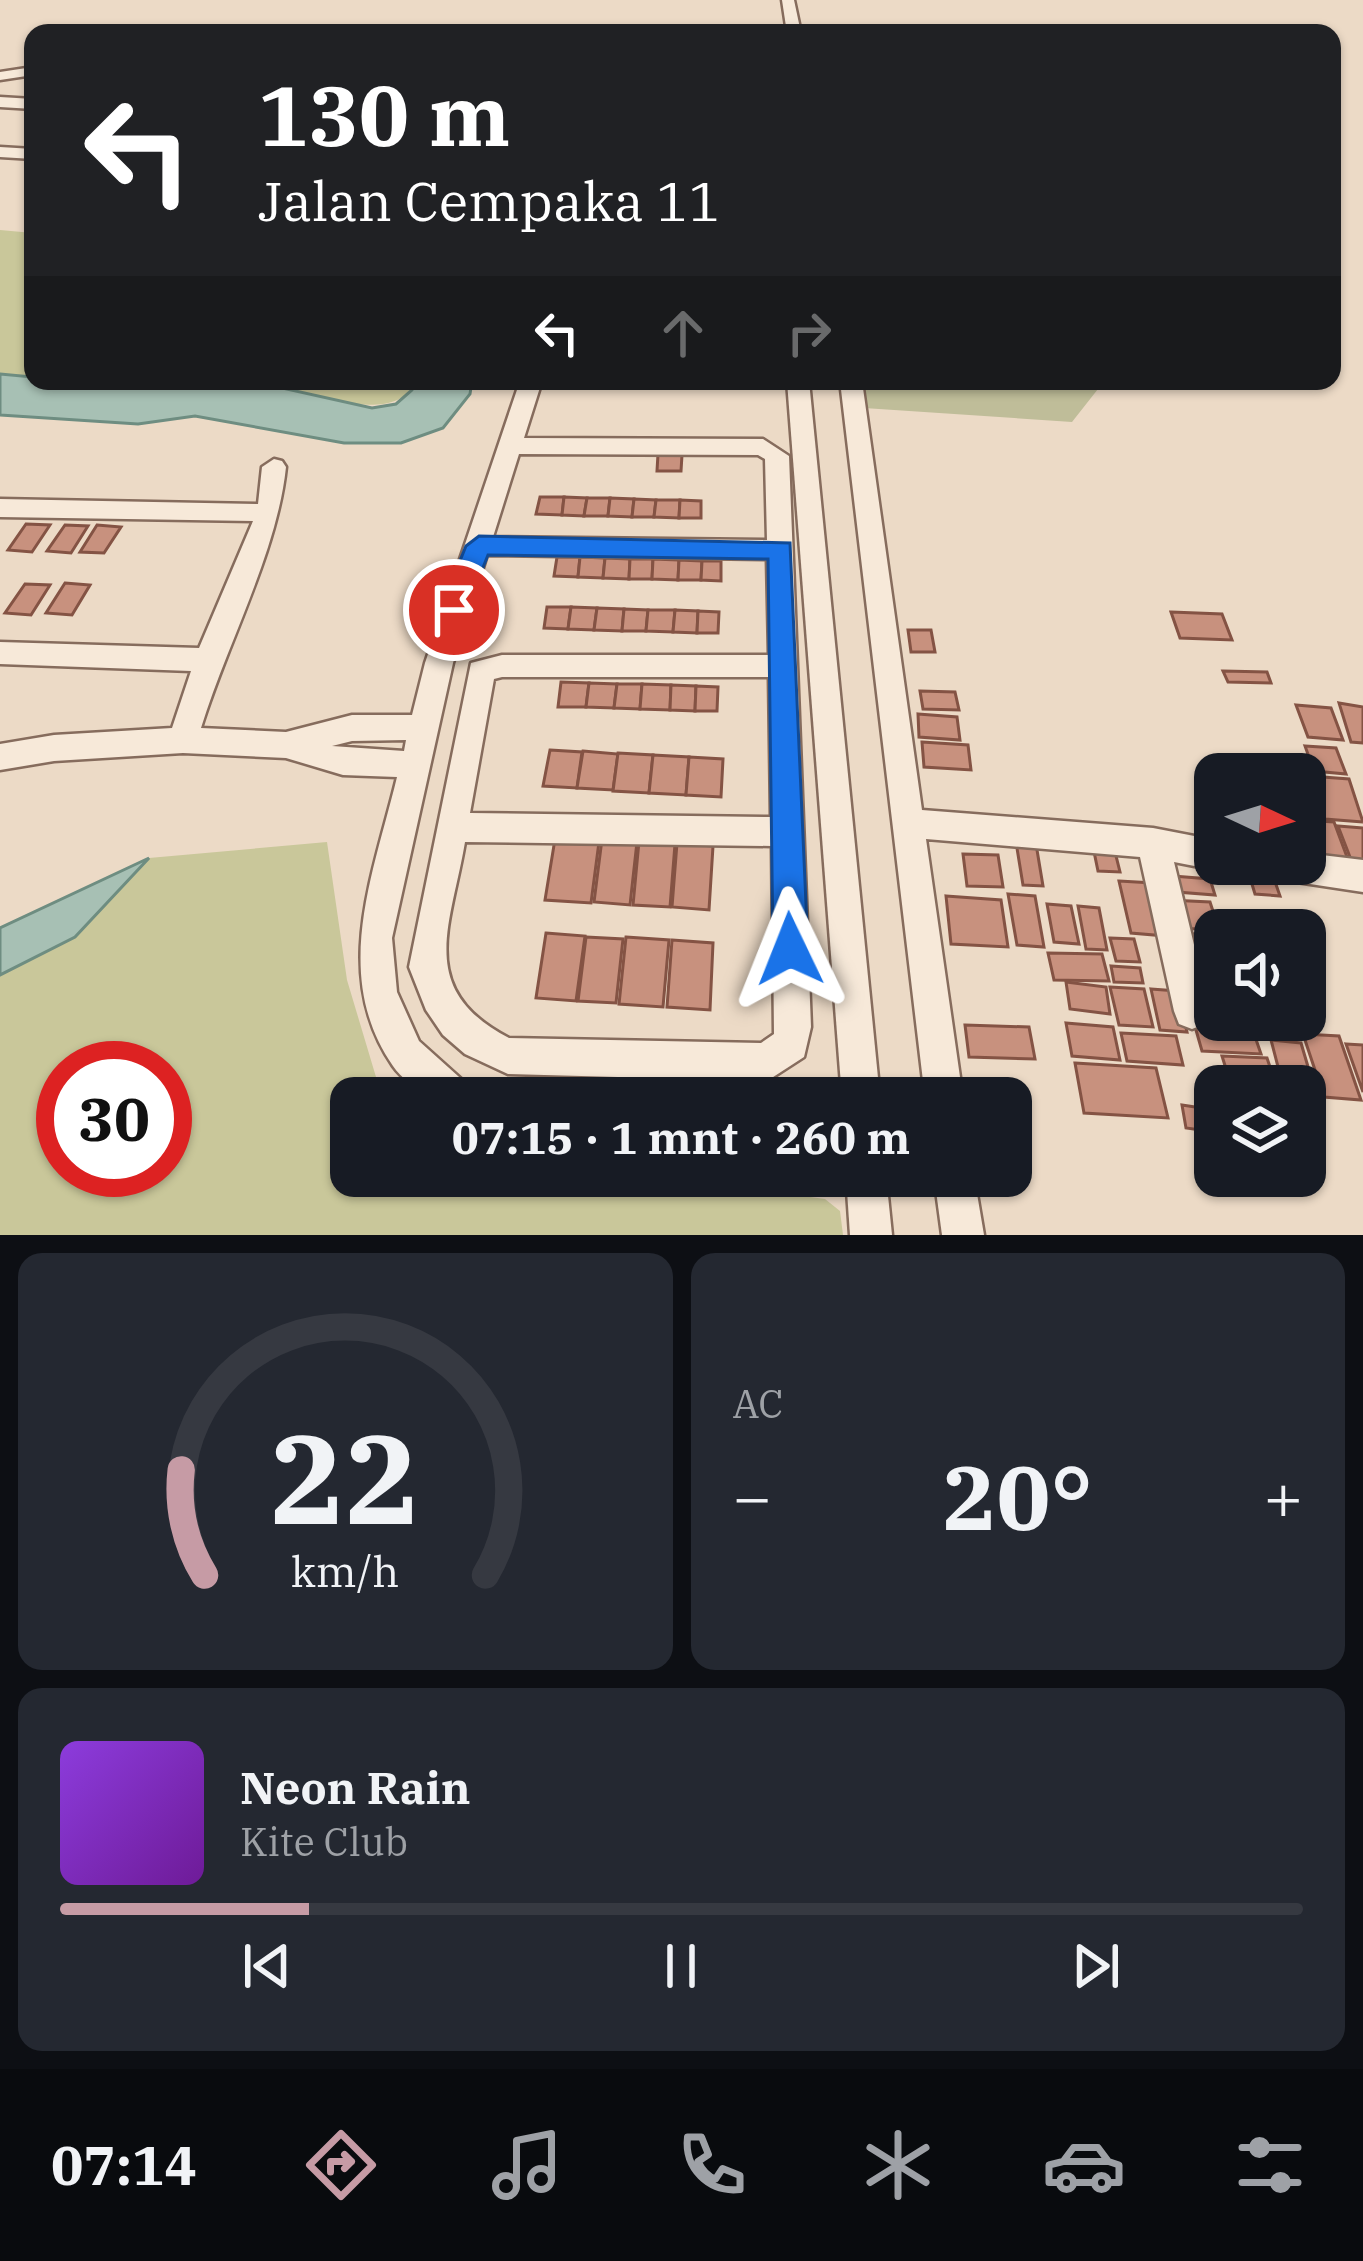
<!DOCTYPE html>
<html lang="id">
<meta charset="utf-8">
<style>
:root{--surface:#171b24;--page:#242831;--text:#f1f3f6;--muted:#9ea1a6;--line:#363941;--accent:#c69ba5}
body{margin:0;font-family:"IBM Plex Serif",serif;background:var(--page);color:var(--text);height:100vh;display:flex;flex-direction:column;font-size:45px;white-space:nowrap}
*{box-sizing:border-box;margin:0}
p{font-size:39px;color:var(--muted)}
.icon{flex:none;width:66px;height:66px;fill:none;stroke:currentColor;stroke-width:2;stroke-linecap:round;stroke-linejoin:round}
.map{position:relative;height:1235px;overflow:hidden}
.details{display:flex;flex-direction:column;gap:18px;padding:18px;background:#0d0f14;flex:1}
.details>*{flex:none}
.top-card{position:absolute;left:24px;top:24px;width:1317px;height:366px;border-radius:24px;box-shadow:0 3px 9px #0004;background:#202124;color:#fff;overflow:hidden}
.needle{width:78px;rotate:94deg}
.buttons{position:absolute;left:1194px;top:753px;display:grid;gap:24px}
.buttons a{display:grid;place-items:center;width:132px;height:132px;border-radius:24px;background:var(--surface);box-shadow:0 3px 9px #0004;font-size:60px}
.speed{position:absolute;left:36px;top:1041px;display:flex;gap:24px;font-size:60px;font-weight:700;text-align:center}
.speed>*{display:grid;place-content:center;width:156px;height:156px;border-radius:50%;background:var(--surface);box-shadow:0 3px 9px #0004;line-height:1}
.speed .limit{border:18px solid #d22;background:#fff;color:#111}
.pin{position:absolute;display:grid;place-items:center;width:102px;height:102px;color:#fff;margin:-51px;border:6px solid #fff;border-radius:50%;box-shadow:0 3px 12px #0007}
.me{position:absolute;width:132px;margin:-66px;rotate:358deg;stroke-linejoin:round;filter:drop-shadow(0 0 9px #0008)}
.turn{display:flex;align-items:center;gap:42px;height:252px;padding:0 36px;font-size:54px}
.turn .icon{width:156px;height:156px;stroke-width:2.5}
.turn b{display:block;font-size:84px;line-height:102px}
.lanes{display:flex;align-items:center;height:114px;padding:0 36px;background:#0003;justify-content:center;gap:60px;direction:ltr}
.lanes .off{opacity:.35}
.big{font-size:90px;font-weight:800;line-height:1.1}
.details .widget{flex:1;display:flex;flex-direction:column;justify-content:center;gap:18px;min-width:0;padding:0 42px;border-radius:24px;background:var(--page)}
.details .dial{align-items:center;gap:0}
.dial svg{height:312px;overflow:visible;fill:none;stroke:var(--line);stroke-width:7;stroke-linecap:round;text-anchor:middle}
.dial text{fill:var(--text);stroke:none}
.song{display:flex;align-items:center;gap:36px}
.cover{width:144px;height:144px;border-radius:18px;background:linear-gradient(135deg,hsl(270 70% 55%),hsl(280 70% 35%))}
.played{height:12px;border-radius:6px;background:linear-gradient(90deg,var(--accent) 20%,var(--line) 20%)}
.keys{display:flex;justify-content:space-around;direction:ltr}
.heat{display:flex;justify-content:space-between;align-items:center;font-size:66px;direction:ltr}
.details .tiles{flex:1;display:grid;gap:18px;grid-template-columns:1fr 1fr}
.widget:last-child{grid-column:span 2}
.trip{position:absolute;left:330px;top:1077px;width:702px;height:120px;border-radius:24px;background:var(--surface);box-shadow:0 3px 9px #0004;font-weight:800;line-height:120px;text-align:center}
.dock{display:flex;height:192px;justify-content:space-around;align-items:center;background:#090b0e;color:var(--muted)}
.dock .icon{width:84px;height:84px}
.dock .on{color:var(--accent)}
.dock b{font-size:54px;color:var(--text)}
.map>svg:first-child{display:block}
</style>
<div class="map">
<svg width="1363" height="1235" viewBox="0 0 1363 1235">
<rect width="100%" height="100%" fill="#ecdac6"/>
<g fill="#c9c79a" fill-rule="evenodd">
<polygon points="0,230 33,233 33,377 0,374"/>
<path d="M251 381H414C399 431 289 388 251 381Z"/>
<path d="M327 842 347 980 376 1077 405 1098H351V1176H655L825 1199 840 1211 843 1235H0V975L75 937 149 858ZM63 1068H165V1170H63Z"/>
</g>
<polygon fill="#bfbd99" points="846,381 1209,381 1207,390 1098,389 1072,422 849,407"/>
<g fill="#a7c0b4" stroke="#6e8d81" stroke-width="3">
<polygon points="0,374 33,377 33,381 251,381 372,408 396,404 412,390 414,381 472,381 470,394 443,428 401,443 344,443 195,416 138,424 0,415"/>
<polygon points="149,858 75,937 0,975 0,928"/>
</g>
<g fill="#c8917e" stroke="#845344" stroke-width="3">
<polygon points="658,454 682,455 681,471 657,471"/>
<polygon points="540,497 564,497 562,515 536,514"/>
<polygon points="564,497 587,498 584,516 562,515"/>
<polygon points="587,498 610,498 608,516 584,516"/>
<polygon points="610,498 634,499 632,517 608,516"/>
<polygon points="634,499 656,500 654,517 632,517"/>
<polygon points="656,500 680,500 679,518 654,517"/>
<polygon points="680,500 701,501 701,518 679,518"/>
<polygon points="26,524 50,525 32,552 8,550"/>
<polygon points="65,525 88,526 71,553 47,551"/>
<polygon points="97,525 121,527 104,553 80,552"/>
<polygon points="557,557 580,557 578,577 554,576"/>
<polygon points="580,557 605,558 603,578 578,577"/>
<polygon points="605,558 630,559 629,579 603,578"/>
<polygon points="630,559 653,559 652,579 629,579"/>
<polygon points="653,559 679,560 678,580 652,579"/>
<polygon points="679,560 702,561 701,580 678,580"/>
<polygon points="702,561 721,561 721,581 701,580"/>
<polygon points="65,583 90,585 72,615 46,613"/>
<polygon points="25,584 50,585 31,615 5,613"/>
<polygon points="547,607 571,607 568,629 544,628"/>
<polygon points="571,607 597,608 594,630 568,629"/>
<polygon points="597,608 624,609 622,631 594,630"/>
<polygon points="624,609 648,610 646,631 622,631"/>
<polygon points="648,610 675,610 673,632 646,631"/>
<polygon points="675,610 698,611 697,633 673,632"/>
<polygon points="698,611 719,612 718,633 697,633"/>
<polygon points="1171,612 1222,614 1232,640 1180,638"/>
<polygon points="908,630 931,630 935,652 911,652"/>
<polygon points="1223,671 1267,672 1271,683 1228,682"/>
<polygon points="561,682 589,683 586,707 558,707"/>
<polygon points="589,683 617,684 614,708 586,707"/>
<polygon points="617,684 642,684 640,709 614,708"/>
<polygon points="642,684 671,685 670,710 640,709"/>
<polygon points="671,685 696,686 695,711 670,710"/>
<polygon points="696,686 718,687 717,711 695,711"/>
<polygon points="920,691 955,692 959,710 923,709"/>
<polygon points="1339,703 1363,707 1363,743 1351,742"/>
<polygon points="1296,705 1331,708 1343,740 1308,737"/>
<polygon points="918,714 957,717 960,740 919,737"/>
<polygon points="922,742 968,745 971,770 924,767"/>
<polygon points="1305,746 1336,748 1346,774 1314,771"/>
<polygon points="550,750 582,752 577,788 543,786"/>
<polygon points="583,751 618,754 613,790 577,788"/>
<polygon points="618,753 653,755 649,793 613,791"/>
<polygon points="653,755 689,757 686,795 649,793"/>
<polygon points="1261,755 1289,757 1295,774 1267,774"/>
<polygon points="689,757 723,759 721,797 686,795"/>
<polygon points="1309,776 1349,779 1363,822 1325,819"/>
<polygon points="1305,820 1334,822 1350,865 1320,862"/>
<polygon points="1338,826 1363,828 1363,871 1355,870"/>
<polygon points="1015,836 1035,838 1043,886 1023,885"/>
<polygon points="555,839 599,842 591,903 545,900"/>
<polygon points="602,839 637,842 630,905 594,902"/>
<polygon points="639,841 675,844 670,907 633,905"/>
<polygon points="1092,842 1113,844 1120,872 1098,871"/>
<polygon points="677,843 713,846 709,910 672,907"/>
<polygon points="963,854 998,855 1003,887 967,886"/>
<polygon points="1248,871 1272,873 1280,896 1255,894"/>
<polygon points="1173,876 1210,879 1215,895 1177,892"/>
<polygon points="1119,881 1153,883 1166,936 1131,933"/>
<polygon points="1008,894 1035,896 1044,947 1017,945"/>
<polygon points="946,896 1001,900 1008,947 951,944"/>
<polygon points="1169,900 1210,902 1219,930 1176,928"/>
<polygon points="1047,904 1071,906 1079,944 1054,942"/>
<polygon points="1078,906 1099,908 1107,950 1086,949"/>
<polygon points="546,933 585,936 576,1001 536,998"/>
<polygon points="1184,933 1215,936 1215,961 1189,958"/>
<polygon points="586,937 623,939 616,1003 578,1001"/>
<polygon points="626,937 669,940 663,1007 619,1004"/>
<polygon points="1110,938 1134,939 1140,962 1116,961"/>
<polygon points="672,940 713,943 710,1010 667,1007"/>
<polygon points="1048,953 1102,954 1109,981 1054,980"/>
<polygon points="1111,966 1140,968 1143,983 1114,982"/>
<polygon points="1066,982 1106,987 1110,1014 1070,1009"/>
<polygon points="1110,987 1144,989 1153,1027 1119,1025"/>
<polygon points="1151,989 1177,991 1187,1032 1160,1030"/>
<polygon points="1066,1023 1113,1027 1120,1060 1072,1056"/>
<polygon points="1194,1023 1251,1025 1261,1054 1202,1051"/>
<polygon points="965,1025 1029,1027 1035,1059 969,1057"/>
<polygon points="1121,1033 1176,1036 1183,1065 1127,1061"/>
<polygon points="1303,1034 1339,1036 1361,1100 1324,1097"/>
<polygon points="1271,1040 1301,1043 1319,1104 1305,1102 1305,1086 1283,1086"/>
<polygon points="1346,1044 1363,1045 1363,1092"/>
<polygon points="1222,1056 1267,1058 1273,1076 1228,1075"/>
<polygon points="1075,1063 1156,1068 1168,1118 1084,1113"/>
<polygon points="1182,1105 1215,1110 1215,1132 1186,1128"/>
</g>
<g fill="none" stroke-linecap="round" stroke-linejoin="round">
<defs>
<g id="minor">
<polygon points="782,0 794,0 801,33 787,33"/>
<polygon points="33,67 33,75 0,80 0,72"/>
<polygon points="0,97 33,99 33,109 0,107"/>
<polygon points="0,147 33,149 33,159 0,157"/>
<path d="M520 381H542L524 438 763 439 789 456 811 1027 804 1057 767 1081 508 1074 465 1054 443 1035 426 1010 409 967 471 663 502 655H769L767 559 487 555 453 663 392 938 397 992 419 1041 468 1085 474 1098H427C416 1088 401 1078 393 1066 330 975 374 873 397 777L343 775 286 758 183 753 54 761 0 770V744L54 735 172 728 191 671 0 664V642L199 648 253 521 0 517V499L258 504 262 467 274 459 282 461 286 467C277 553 227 643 201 728L286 732 352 715H412L425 663ZM519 454 758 455 765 459 767 540 493 537ZM502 677H769L771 817 470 813 494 679ZM406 740 404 751 332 746 352 741ZM465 842 772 846 774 1034 761 1043 509 1038C415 989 451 926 465 842Z"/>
<polygon points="787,381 809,381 880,1098 842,1098"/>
<polygon points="840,381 862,381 922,810 1153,828 1215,840 1215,864 1226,866 1215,870 1174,862 1210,1011 1205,1024 1192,1029 1179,1024 1174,1011 1140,857 926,839 963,1098 925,1098"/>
<polygon points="1305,853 1363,860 1363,892 1277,879 1265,875 1261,864 1305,864"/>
<polygon points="846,1176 886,1176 892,1235 850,1235"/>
<polygon points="934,1176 974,1176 984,1235 942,1235"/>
</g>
</defs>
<use href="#minor" stroke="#866c5d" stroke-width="5"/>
<use href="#minor" fill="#f7e9d9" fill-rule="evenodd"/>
</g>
<polygon fill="#1a73e8" stroke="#114b97" stroke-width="3" points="479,536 790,543 808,949 803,961 790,966 778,961 773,949 768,559 488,555 463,618 444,618 440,610 466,546"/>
</svg>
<div class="buttons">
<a><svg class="needle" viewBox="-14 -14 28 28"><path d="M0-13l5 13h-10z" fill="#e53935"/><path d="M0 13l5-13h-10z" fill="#9ea1a6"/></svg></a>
<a><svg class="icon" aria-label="sound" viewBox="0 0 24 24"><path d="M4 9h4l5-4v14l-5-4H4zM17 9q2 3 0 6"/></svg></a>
<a><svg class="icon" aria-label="layers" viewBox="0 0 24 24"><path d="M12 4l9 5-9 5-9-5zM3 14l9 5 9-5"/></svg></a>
</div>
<div class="speed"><div class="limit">30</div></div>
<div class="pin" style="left:454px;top:610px;background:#d93025"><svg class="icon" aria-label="arrive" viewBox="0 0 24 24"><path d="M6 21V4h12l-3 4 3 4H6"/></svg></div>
<svg class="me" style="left:790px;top:949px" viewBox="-20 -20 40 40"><path d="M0-17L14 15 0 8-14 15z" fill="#1a73e8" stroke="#fff" stroke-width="4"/></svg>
<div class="trip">07:15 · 1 mnt · 260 m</div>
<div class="top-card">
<div class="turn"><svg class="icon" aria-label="left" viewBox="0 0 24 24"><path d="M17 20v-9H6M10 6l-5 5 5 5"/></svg><div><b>130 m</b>Jalan Cempaka 11</div></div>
<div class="lanes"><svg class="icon" aria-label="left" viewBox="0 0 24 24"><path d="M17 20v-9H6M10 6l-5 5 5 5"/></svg><svg class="icon off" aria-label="ahead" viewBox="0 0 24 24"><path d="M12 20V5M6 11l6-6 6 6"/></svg><svg class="icon off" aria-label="right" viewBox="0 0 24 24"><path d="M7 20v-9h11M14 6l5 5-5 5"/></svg></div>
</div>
</div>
<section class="details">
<div class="tiles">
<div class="widget dial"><svg viewBox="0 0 100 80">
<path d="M14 69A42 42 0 1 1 86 69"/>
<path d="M14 69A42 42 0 0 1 8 42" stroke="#c69ba5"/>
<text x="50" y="56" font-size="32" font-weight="700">22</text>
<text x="50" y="72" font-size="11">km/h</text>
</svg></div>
<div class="widget"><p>AC</p>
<div class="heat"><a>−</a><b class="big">20°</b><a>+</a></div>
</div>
<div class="widget">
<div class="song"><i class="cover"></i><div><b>Neon Rain</b><p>Kite Club</p></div></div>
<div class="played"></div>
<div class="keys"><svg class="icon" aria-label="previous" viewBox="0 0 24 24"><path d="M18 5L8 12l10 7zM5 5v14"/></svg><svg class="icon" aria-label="pause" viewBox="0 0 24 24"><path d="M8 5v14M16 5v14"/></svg><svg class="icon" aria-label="next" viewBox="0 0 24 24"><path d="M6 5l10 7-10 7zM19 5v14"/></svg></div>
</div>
</div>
</section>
<nav class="dock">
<b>07:14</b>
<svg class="icon on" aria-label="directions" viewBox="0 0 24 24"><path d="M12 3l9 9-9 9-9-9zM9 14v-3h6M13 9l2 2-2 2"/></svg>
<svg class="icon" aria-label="music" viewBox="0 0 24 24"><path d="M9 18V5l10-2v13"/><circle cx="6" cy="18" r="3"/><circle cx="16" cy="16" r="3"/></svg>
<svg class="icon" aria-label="phone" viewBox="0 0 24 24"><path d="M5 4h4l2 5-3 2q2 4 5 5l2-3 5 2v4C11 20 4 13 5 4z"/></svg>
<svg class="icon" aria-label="climate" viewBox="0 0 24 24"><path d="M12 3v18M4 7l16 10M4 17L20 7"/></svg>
<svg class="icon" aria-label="car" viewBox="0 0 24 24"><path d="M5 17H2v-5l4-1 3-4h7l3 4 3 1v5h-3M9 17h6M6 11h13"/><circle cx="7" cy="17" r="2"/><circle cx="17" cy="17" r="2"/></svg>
<svg class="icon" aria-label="filters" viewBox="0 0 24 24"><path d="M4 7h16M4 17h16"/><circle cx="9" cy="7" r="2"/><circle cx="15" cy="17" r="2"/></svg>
</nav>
